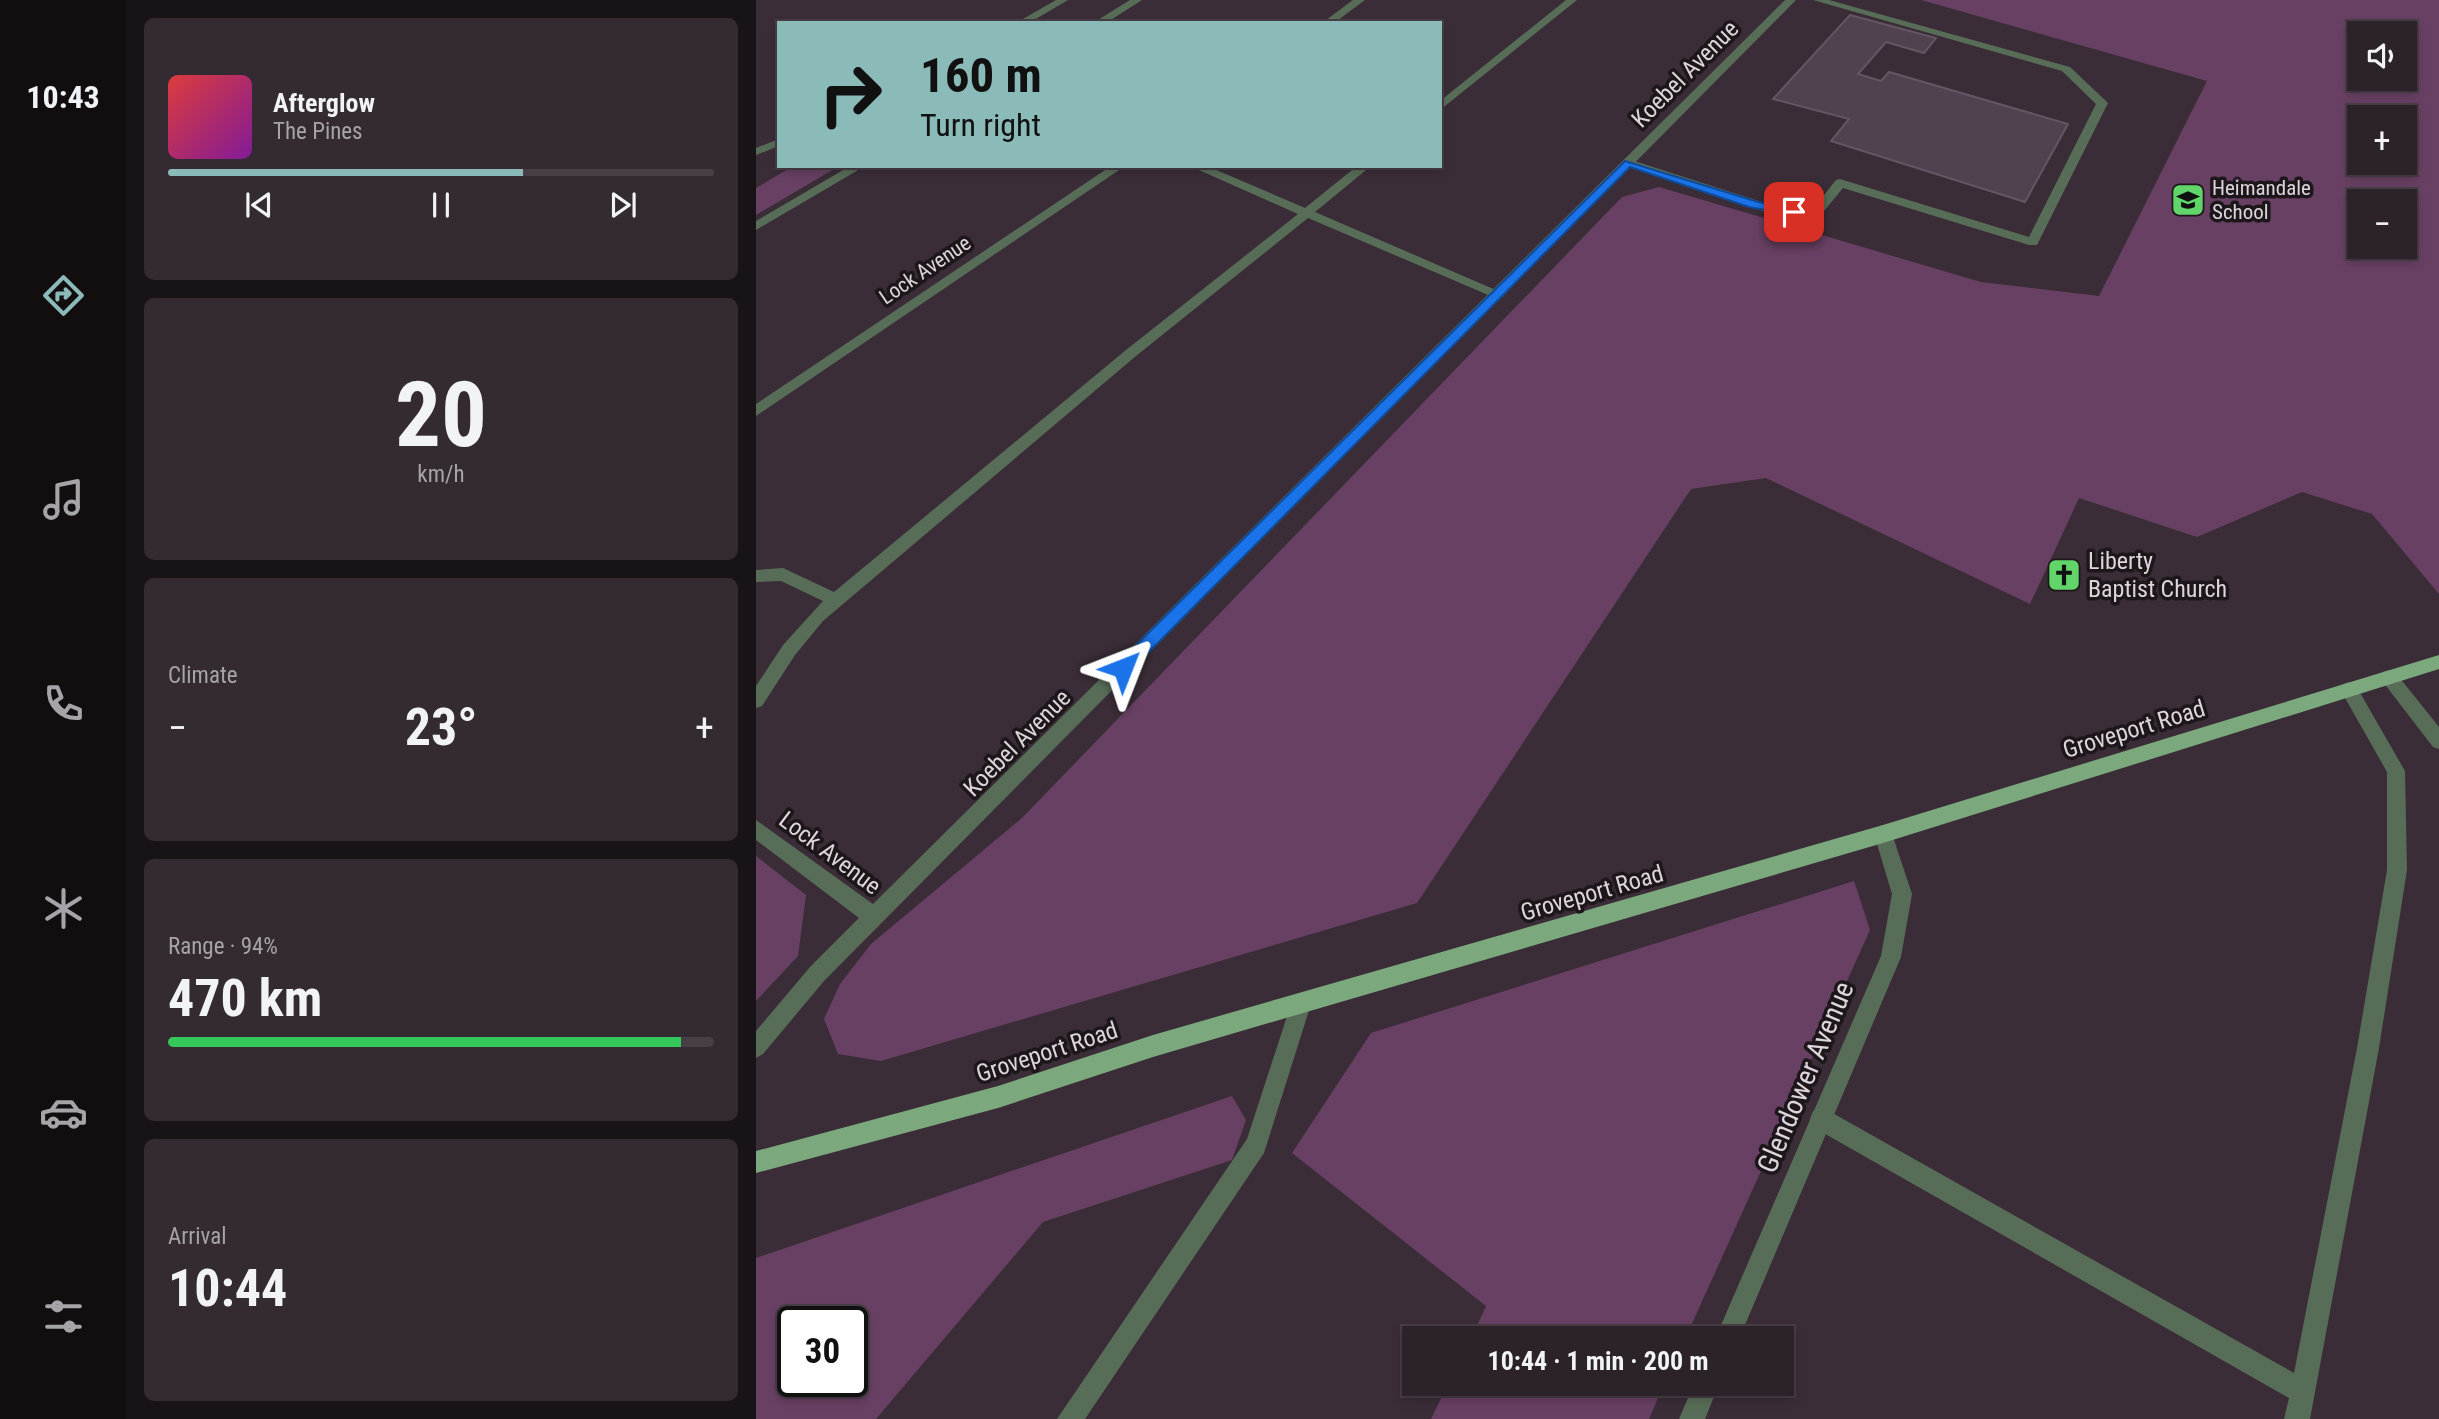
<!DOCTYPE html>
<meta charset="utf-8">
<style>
:root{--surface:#2c2229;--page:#342a31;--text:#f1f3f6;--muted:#a6a4a8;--line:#483f46;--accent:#8bbbb9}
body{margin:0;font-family:"Roboto Condensed",sans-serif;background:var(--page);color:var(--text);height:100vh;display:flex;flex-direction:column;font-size:26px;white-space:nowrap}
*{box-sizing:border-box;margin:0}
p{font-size:23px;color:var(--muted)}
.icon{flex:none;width:38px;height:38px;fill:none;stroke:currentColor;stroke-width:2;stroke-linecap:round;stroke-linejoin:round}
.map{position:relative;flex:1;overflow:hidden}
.details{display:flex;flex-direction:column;gap:18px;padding:18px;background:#181317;width:630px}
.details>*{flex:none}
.hud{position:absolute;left:21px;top:21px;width:665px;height:147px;border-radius:0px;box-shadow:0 4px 10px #0003,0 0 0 2px var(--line);background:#8bbbb9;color:#111;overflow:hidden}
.fabs{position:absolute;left:1591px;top:21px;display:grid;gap:14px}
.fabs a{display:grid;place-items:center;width:70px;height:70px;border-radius:0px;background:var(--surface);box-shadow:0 4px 10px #0003,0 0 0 2px var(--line);font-size:35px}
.speed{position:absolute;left:21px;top:1306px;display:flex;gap:14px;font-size:35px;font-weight:700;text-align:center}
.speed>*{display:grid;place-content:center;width:91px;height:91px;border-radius:50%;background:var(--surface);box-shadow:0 4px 10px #0003,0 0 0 2px var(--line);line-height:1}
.speed .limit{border:4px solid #111;border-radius:10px;background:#fff;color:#111}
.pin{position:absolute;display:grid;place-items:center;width:60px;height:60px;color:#fff;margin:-30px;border-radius:14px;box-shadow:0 4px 10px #0006}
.me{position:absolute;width:77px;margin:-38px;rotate:45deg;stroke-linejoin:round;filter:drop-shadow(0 0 5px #0008)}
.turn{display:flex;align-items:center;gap:24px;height:147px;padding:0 28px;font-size:32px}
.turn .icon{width:91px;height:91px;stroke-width:2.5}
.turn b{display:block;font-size:49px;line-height:60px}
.big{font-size:52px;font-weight:700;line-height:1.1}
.details .card{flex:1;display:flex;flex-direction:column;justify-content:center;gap:10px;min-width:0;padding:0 24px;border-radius:10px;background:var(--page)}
.details .dial{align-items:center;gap:0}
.dial b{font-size:91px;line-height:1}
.song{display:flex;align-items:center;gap:21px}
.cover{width:84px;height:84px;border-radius:10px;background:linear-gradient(135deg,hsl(0 70% 55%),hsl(290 70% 35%))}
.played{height:7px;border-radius:4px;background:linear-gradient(90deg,var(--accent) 65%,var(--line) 65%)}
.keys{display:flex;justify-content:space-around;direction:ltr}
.heat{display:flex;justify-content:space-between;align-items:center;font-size:38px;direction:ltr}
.charge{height:10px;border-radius:5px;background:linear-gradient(90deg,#34c759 94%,var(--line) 0)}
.trip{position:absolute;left:646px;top:1326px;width:392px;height:70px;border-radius:0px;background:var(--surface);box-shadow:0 4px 10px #0003,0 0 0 2px var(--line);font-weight:700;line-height:70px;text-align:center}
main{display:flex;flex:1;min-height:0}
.dock{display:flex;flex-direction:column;width:126px;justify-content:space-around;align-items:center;background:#120e10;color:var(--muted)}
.dock .icon{width:49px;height:49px}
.dock .current{color:var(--accent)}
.dock b{font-size:32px;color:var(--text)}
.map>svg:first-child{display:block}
</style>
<main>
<nav class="dock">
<b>10:43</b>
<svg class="icon current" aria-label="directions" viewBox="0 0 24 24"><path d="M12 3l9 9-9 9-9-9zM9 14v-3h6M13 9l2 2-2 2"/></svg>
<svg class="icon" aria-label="music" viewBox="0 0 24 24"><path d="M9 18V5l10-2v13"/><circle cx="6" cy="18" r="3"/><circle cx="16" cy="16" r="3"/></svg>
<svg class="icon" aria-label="phone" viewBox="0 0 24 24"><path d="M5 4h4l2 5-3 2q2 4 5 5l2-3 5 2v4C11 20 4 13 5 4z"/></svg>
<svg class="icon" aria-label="climate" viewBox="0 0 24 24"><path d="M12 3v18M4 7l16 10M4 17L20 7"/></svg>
<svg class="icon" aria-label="car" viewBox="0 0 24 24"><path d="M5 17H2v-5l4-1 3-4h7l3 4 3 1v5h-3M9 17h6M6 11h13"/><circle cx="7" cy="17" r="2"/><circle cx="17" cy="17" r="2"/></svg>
<svg class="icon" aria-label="filters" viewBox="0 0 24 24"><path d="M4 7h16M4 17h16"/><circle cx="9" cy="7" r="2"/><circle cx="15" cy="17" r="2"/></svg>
</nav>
<section class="details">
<div class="card">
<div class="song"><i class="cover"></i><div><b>Afterglow</b><p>The Pines</p></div></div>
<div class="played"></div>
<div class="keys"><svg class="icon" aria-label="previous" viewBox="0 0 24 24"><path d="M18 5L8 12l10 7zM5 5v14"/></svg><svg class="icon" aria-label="pause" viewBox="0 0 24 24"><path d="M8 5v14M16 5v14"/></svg><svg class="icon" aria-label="next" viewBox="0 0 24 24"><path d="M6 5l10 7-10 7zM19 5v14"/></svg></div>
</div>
<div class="card dial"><b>20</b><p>km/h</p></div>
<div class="card"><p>Climate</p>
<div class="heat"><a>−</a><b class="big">23°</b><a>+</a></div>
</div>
<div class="card"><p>Range · 94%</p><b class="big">470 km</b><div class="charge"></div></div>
<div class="card"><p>Arrival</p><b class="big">10:44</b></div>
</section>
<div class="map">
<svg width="1683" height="1419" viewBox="0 0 1683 1419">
<rect width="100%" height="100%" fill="#3a2d37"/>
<g fill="#684063" fill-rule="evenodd">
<path d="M1165 0H1683V594L1616 514 1546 492 1441 537 1323 498 1274 604 1010 478 935 489 661 903 125 1061 82 1054 68 1019 84 984 115 944 266 818 866 197 903 187 1225 282 1343 296 1451 81ZM1648 33V79H1603V33ZM1648 117V163H1603V117ZM1648 201V247H1603V201Z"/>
<polygon points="37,166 83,166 0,215 0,188"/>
<polygon points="0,856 50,895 42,956 0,1001"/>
<polygon points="1098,881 1114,930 929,1339 715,1339 730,1306 536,1153 615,1033"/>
<path d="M476 1096 490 1120 476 1160 287 1222 120 1419H0V1258ZM37 1321H96V1381H37Z"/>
<polygon points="692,1384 908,1384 893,1419 675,1419"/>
</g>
<polygon fill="#50424e" stroke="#645662" stroke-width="2" points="1094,15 1180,38 1168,53 1130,42 1102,74 1125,81 1133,72 1312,124 1269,202 1075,141 1093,119 1017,99"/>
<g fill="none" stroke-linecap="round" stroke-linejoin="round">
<g fill="#586d58" fill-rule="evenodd">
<polygon points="300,0 312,0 273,23 260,23"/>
<polygon points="374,0 386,0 350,23 337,23"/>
<polygon points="810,0 821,0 684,110 684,101"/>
<polygon points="1057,0 1073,0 1314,67 1350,101 1352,103 1281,245 1273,245 1087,188 1064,216 1013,213 868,165 866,163 872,159 1018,206 1057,209 1080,180 1084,179 1273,237 1340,104 1306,71"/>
<polygon points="23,139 23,146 0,155 0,148"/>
<polygon points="94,166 109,166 0,230 0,221"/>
<polygon points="434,166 451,166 549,208 601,166 615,166 559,212 749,294 747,297 737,297 552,218 380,356 67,621 39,655 6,706 0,708 0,686 27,645 67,601 25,581 0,582 0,570 27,568 78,592 370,350 542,214"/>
<polygon points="1633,670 1639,672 1683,727 1683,749 1677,747 1627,682 1624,677 1627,672"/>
<polygon points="1593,682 1599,684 1649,771 1651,870 1623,1048 1554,1419 1528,1419 1533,1398 1057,1127 1054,1119 1057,1111 1065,1108 1073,1111 1538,1373 1601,1048 1631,870 1631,772 1584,689 1587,684"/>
<polygon points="545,994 552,997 555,1004 508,1153 329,1419 301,1419 491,1139 535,1004 538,997"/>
</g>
<g fill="#586d58" fill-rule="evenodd">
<polygon points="597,0 609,0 578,23 566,23"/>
<polygon points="1029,0 1040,0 68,981 7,1054 0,1058 0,1031 54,967 103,918 0,840 0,820 117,904"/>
<polygon points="355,166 369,166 0,416 0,404"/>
<polygon points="1127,825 1134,828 1156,894 1145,957 983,1339 959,1339 1125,956 1136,894 1118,834 1120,828"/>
<polygon points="938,1384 963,1384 949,1419 923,1419"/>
</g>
<polygon fill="#7ca87d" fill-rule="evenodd" points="1683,655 1683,669 1127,843 397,1057 242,1108 0,1173 0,1151 242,1086 397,1035 1127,825"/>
</g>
<polygon fill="#1a73e8" stroke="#114b97" stroke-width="2" points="869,161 999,201 1044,212 1038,215 993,207 874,167 373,672 362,672 362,663"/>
<defs>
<symbol id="school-square" viewBox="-11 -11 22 22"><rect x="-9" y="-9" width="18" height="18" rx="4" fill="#61d46a" stroke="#1d171c"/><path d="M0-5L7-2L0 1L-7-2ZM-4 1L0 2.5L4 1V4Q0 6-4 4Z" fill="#111"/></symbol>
<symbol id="church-square" viewBox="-11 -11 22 22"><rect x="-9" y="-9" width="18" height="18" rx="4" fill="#61d46a" stroke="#1d171c"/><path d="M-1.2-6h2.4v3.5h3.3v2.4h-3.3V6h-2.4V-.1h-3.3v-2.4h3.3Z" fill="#111"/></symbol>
</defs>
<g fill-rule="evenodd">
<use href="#school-square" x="1413" y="181" width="38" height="38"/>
<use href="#church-square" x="1289" y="556" width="38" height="38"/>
</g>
<g text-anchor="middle" stroke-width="7" stroke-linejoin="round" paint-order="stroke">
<g font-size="21" fill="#ded5dc" stroke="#1d171c" text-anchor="start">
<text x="1456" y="195">Heimandale<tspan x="1456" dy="24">School</tspan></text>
</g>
<g font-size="21" fill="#ded5dc" stroke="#1d171c">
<text transform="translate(169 270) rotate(-34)" y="7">Lock Avenue</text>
</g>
<g font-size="24" fill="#ded5dc" stroke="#1d171c">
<text transform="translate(929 74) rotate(-45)" y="8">Koebel Avenue</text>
<text transform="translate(1378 729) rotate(-17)" y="8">Groveport Road</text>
<text transform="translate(261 743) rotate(-45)" y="8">Koebel Avenue</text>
<text transform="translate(74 853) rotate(37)" y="8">Lock Avenue</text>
<text transform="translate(836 893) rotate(-16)" y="8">Groveport Road</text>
<text transform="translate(291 1052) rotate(-18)" y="8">Groveport Road</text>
</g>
<g font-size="24" fill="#ded5dc" stroke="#1d171c" text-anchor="start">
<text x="1332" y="569">Liberty<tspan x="1332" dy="28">Baptist Church</tspan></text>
</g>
<g font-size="28" fill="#ded5dc" stroke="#1d171c">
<text transform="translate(1049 1077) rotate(-67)" y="10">Glendower Avenue</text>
</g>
</g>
</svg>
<div class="fabs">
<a><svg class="icon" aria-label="sound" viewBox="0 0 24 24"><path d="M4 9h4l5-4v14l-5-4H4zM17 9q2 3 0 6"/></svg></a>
<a>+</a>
<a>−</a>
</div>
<div class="speed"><div class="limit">30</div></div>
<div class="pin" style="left:1038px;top:212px;background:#d93025"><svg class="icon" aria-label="arrive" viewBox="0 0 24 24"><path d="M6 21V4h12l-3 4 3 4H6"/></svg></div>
<svg class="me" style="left:367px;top:668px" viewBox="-20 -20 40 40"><path d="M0-17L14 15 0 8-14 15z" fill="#1a73e8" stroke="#fff" stroke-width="4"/></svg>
<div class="trip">10:44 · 1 min · 200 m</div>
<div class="hud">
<div class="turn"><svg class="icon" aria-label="right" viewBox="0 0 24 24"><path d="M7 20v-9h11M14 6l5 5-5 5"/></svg><div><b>160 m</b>Turn right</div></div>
</div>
</div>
</main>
